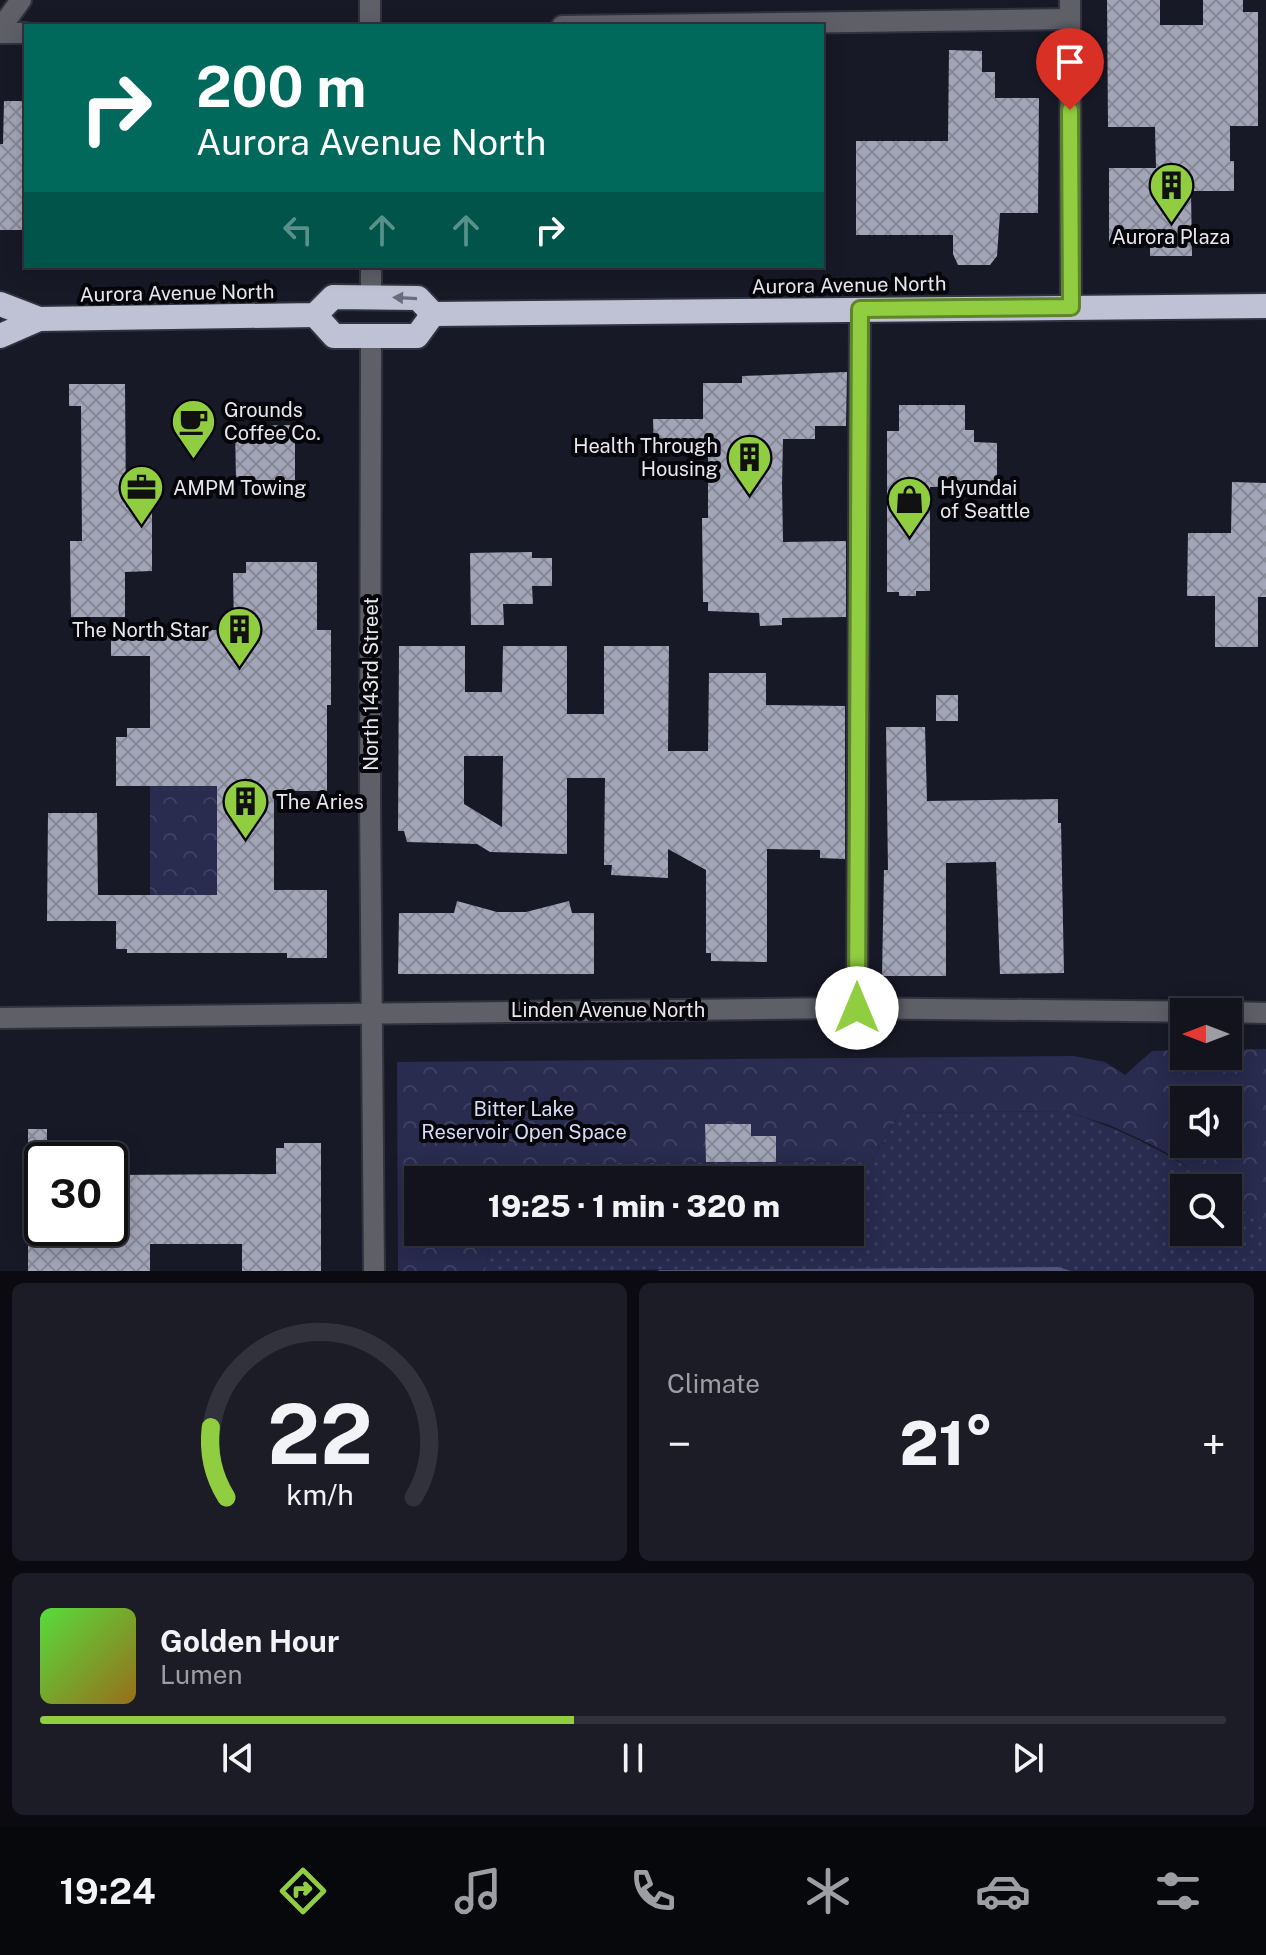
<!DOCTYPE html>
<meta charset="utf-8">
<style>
:root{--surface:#12131d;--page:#1b1c26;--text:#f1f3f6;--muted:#9c9ea4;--line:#31323b;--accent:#91cd40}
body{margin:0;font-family:"Public Sans",sans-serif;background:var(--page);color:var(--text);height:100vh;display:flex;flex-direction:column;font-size:30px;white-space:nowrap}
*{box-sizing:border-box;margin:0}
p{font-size:26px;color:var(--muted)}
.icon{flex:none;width:44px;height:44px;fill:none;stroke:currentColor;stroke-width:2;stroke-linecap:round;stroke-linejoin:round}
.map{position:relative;height:1271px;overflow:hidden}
.side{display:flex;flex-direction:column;gap:12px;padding:12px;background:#0a0a10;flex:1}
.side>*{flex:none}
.hud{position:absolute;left:24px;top:24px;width:800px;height:244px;border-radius:0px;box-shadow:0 4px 20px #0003,0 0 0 2px var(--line);background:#00695c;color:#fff;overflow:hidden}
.needle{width:52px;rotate:270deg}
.controls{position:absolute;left:1170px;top:998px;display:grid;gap:16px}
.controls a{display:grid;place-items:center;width:72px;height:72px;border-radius:0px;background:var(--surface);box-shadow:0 4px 20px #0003,0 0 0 2px var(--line);font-size:40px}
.speed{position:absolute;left:24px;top:1142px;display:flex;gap:16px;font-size:40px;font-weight:700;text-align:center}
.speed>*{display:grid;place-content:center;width:104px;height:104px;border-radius:50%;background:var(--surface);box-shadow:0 4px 20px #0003,0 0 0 2px var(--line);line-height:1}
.speed .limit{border:4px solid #111;border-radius:12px;background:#fff;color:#111}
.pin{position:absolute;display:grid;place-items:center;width:68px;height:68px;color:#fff;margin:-82px -34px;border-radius:50% 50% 50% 0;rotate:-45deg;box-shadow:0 0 8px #0007}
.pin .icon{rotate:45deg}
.me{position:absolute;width:88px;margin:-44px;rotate:0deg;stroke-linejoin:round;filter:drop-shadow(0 0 6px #0008)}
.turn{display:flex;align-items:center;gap:28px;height:168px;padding:0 40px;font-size:36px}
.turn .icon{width:104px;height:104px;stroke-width:2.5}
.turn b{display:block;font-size:56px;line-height:68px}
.lanes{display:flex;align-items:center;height:76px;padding:0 40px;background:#0003;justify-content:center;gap:40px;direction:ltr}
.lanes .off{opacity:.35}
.big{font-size:60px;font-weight:800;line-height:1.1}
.side .tile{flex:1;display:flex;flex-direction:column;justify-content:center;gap:12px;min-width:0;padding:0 28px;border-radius:12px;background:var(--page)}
.side .dial{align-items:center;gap:0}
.dial svg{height:208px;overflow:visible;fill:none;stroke:var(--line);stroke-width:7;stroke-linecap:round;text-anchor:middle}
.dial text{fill:var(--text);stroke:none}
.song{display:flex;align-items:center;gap:24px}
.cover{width:96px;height:96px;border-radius:12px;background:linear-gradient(135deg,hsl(110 70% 55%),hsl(40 70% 35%))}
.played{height:8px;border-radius:4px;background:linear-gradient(90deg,var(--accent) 45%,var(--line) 45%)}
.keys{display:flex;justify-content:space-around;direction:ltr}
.heat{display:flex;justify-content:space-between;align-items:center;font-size:44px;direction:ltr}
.side .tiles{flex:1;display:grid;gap:12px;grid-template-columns:1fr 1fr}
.tile:last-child{grid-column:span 2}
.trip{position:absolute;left:404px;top:1166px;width:460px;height:80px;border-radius:0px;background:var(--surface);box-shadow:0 4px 20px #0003,0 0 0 2px var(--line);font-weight:800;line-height:80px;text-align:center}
.tab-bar{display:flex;height:128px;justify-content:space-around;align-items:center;background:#07080c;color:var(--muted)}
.tab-bar .icon{width:56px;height:56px}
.tab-bar .current{color:var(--accent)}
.tab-bar b{font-size:36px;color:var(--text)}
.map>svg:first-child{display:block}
</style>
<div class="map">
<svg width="1266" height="1271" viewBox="0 0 1266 1271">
<defs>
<pattern id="grass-dots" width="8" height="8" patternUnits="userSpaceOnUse" patternTransform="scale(2)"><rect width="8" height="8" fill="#292b4f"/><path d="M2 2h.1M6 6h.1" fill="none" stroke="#3e4060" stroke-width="1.8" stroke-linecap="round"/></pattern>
<pattern id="park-crowns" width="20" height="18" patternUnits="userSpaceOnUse" patternTransform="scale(2)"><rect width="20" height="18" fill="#292b4f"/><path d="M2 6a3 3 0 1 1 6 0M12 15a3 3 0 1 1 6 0" fill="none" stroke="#3e4060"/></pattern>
<pattern id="building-cross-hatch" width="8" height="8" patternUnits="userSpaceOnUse" patternTransform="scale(2)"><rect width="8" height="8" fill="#a2a5b7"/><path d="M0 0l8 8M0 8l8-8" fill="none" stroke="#868896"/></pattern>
</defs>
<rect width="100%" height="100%" fill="#181927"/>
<path fill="url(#grass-dots)" d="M1065 1111C1122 1129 1170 1153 1218 1188H1184V1232H1228V1195L1266 1231V1271H1072L1058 1267 485 1271 489 1248 498 1232H850V1180H542L571 1163 872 1161 900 1113Z"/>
<g fill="url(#park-crowns)" fill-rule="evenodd">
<rect x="150" y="780" width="67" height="122"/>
<path d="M1266 1049V1231L1228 1195V1188H1218L1167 1153 1142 1140 1109 1125 1065 1111 900 1113 872 1161 571 1163 542 1180H418V1232H498L489 1248 485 1271H398L397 1062 1074 1056 1105 1062 1125 1075 1152 1051 1184 1050V1056H1228V1050ZM1184 1100H1228V1144H1184Z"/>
</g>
<polygon fill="#52567f" points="1058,1267 1072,1271 657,1271 660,1270"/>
<g fill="url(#building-cross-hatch)" fill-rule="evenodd">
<polygon points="1107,0 1160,0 1160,25 1203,25 1203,0 1243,0 1243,12 1258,12 1258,126 1230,126 1230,161 1234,161 1234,191 1191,191 1192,256 1150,256 1150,245 1109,245 1109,168 1156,168 1155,127 1108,127"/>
<polygon points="949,50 982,51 982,72 995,72 995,98 1039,98 1038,213 1000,213 997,256 990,265 958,265 953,254 953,235 856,235 856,141 948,141"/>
<polygon points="4,101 26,101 26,230 0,230 0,144 3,144"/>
<polygon points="847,372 846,426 815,426 815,439 783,439 782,485 783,542 846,541 846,617 782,618 782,625 760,626 759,613 708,611 708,602 703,602 702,518 708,518 708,451 654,451 653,419 703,419 703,383 742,383 742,376"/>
<polygon points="69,384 125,384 126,507 152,507 152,571 125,572 125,617 71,617 70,541 82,541 81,406 69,406"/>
<polygon points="899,405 965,405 965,430 974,430 974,442 997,443 997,484 974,484 974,487 930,487 930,591 916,591 916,596 899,596 899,592 887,592 887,431 899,431"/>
<polygon points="295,425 295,480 236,480 235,426"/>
<polygon points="1232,482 1266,483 1266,597 1258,597 1258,647 1215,647 1215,596 1187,596 1188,533 1231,533"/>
<polygon points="532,552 532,558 552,558 552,586 532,586 533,604 503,604 504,625 471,625 470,553"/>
<polygon points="246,562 317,562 317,630 331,630 331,705 327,705 327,791 274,791 274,890 327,890 327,958 287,958 287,953 127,953 127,949 116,949 116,921 47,921 48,813 97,813 98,895 217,895 217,786 116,786 116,737 127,737 127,728 150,728 150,656 111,656 111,630 234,630 233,573 246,573"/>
<path d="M399 646H465V692H502L503 646H567V714H604V646H669L668 751H708L709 673H766V705L845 706V859L820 858V850L767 849V962L711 961V953H706V870L668 849V878L611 875 612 865H604L605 778H567V854L490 852 477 844 407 842 404 831H398ZM464 756H503L502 827 464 804Z"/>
<rect x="936" y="695" width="22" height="26"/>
<polygon points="886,727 925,727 927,801 1058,799 1058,823 1061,823 1064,973 1000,974 996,862 946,863 946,976 882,976 884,870 888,870"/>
<polygon points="457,901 497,912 526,912 569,901 572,913 594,913 594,974 398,974 399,913 454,913"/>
<polygon points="705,1124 751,1124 751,1136 776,1136 776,1162 706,1162"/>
<rect x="28" y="1129" width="19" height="31"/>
<polygon points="284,1143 321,1143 321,1271 242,1271 242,1244 150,1244 150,1271 28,1271 28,1228 110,1228 110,1175 276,1174 276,1148 284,1148"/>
</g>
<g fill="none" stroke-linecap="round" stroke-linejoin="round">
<defs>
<g id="minor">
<polyline points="1070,0 1071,307"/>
<polyline points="370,26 370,0"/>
<polyline points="562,26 1070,19"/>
<polyline points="0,29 21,0"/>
<polyline points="0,33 26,33"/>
<polyline points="371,266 371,297"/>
<polyline points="371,336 370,803 374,1271"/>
<polyline points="857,1008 860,309"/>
<polyline points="1228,1012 1266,1013"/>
<polyline points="0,1018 841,1008 1216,1012"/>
</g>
<g id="highway">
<polyline points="0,304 39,319 315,315 333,297 418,298 433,314 1266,306"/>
<polyline points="315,315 334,336 417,336 433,314"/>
<polyline points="0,336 39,319"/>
</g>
</defs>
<use href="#minor" stroke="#31323f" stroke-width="24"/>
<use href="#highway" stroke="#31323f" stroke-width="28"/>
<use href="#minor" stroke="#5e5f67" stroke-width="20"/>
<use href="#highway" stroke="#bfc1d4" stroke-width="24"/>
</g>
<defs><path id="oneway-solid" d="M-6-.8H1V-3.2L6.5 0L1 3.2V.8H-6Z" transform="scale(2)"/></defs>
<use fill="#6b6c79" href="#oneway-solid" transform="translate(405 298) rotate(-177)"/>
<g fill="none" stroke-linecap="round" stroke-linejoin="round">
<defs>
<polyline id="route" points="857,1008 860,309 1071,307 1070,110"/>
</defs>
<use href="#route" stroke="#5e852a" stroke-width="20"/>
<use href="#route" stroke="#91cd40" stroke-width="14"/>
</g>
<defs>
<symbol id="building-pin" viewBox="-11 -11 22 30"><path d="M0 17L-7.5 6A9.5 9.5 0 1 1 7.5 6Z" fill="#91cd40" stroke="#05050a"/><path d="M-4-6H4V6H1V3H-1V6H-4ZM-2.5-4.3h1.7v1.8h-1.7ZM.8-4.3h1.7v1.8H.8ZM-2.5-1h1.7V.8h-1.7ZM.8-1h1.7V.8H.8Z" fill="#111"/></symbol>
<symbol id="cafe-pin" viewBox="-11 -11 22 30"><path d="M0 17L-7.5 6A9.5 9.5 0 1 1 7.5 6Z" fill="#91cd40" stroke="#05050a"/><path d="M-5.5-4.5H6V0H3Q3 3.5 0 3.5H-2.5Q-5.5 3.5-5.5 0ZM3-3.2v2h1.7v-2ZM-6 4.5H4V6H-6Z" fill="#111"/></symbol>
<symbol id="office-pin" viewBox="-11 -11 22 30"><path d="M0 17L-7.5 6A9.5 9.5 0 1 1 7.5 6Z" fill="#91cd40" stroke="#05050a"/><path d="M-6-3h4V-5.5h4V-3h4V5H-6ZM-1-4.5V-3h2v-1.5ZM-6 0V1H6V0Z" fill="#111"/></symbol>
<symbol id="shop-pin" viewBox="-11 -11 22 30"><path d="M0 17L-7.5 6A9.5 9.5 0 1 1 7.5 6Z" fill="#91cd40" stroke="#05050a"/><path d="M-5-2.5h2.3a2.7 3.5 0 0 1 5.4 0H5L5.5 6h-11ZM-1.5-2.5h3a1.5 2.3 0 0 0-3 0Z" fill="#111"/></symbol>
</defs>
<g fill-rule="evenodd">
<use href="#building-pin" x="1146" y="160" width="51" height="69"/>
<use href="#cafe-pin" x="168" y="396" width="51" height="69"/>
<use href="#building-pin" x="724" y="432" width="51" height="69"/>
<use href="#office-pin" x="116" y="462" width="51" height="69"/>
<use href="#shop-pin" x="884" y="474" width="51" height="69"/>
<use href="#building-pin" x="214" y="604" width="51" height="69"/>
<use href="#building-pin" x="220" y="776" width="51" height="69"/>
</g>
<g text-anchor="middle" stroke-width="8" stroke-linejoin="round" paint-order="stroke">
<g font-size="20" fill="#e6e7f0" stroke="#05050a" text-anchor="start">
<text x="1171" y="244" text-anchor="middle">Aurora Plaza</text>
<text x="224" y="417">Grounds<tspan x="224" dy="23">Coffee Co.</tspan></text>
<text x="718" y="453" text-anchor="end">Health Through<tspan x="718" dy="23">Housing</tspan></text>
<text x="173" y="495">AMPM Towing</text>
<text x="940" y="495">Hyundai<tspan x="940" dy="23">of Seattle</tspan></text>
<text x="209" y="637" text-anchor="end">The North Star</text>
<text x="276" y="809">The Aries</text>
</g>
<g font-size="20" fill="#e6e7f0" stroke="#05050a">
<text transform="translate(849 285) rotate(-1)" y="7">Aurora Avenue North</text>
<text transform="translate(177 293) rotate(-1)" y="7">Aurora Avenue North</text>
<text transform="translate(371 684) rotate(-90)" y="7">North 143rd Street</text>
<text x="608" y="1017">Linden Avenue North</text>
</g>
<g font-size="20" fill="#d8dbf7" stroke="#05050a">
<text x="524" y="1116">Bitter Lake<tspan x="524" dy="23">Reservoir Open Space</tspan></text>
</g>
</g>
</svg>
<div class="controls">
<a><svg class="needle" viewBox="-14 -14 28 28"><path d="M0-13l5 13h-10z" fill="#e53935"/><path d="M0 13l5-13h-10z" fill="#9c9ea4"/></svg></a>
<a><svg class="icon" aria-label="sound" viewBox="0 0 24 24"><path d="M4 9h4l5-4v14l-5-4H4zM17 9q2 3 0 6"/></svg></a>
<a><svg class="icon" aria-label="search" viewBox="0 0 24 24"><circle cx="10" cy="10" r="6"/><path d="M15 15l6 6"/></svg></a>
</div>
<div class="speed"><div class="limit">30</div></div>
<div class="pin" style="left:1070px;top:110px;background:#d93025"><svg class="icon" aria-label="arrive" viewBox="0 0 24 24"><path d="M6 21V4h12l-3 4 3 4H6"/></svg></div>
<svg class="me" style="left:857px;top:1008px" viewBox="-20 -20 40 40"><circle r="19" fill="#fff"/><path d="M0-13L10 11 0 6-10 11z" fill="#91cd40"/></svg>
<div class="trip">19:25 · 1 min · 320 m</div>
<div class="hud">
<div class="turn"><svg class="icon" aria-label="right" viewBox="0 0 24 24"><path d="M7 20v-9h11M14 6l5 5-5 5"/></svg><div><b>200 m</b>Aurora Avenue North</div></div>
<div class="lanes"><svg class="icon off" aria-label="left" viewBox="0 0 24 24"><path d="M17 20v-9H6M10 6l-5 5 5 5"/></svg><svg class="icon off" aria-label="ahead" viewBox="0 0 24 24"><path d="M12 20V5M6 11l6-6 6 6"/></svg><svg class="icon off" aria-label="ahead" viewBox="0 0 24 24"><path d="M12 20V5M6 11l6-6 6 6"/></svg><svg class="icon" aria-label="right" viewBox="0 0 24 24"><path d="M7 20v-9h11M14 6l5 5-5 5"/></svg></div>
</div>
</div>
<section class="side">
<div class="tiles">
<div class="tile dial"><svg viewBox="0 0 100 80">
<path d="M14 69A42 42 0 1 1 86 69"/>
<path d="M14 69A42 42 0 0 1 8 42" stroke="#91cd40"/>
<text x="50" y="56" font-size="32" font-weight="700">22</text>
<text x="50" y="72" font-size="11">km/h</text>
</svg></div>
<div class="tile"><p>Climate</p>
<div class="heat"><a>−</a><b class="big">21°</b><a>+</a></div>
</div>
<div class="tile">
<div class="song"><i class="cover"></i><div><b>Golden Hour</b><p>Lumen</p></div></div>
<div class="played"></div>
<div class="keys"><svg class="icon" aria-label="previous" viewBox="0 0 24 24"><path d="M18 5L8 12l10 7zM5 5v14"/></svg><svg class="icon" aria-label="pause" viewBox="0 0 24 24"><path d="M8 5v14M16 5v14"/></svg><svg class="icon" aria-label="next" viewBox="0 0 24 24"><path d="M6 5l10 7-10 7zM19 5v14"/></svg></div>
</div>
</div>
</section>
<nav class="tab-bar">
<b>19:24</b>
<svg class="icon current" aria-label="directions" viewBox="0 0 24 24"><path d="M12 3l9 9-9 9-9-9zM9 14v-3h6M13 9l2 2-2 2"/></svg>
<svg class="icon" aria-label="music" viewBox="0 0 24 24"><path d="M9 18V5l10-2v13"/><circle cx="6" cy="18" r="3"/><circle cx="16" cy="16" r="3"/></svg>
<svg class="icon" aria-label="phone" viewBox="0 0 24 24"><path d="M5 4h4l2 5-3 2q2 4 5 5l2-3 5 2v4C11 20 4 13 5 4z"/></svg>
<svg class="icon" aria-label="climate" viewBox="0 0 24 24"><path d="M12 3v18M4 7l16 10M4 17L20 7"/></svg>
<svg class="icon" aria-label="car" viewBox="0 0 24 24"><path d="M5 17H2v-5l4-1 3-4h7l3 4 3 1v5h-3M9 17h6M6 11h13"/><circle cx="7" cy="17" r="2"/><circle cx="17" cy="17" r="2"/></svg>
<svg class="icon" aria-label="filters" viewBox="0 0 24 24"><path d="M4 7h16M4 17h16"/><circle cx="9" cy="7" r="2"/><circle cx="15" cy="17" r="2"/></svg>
</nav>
